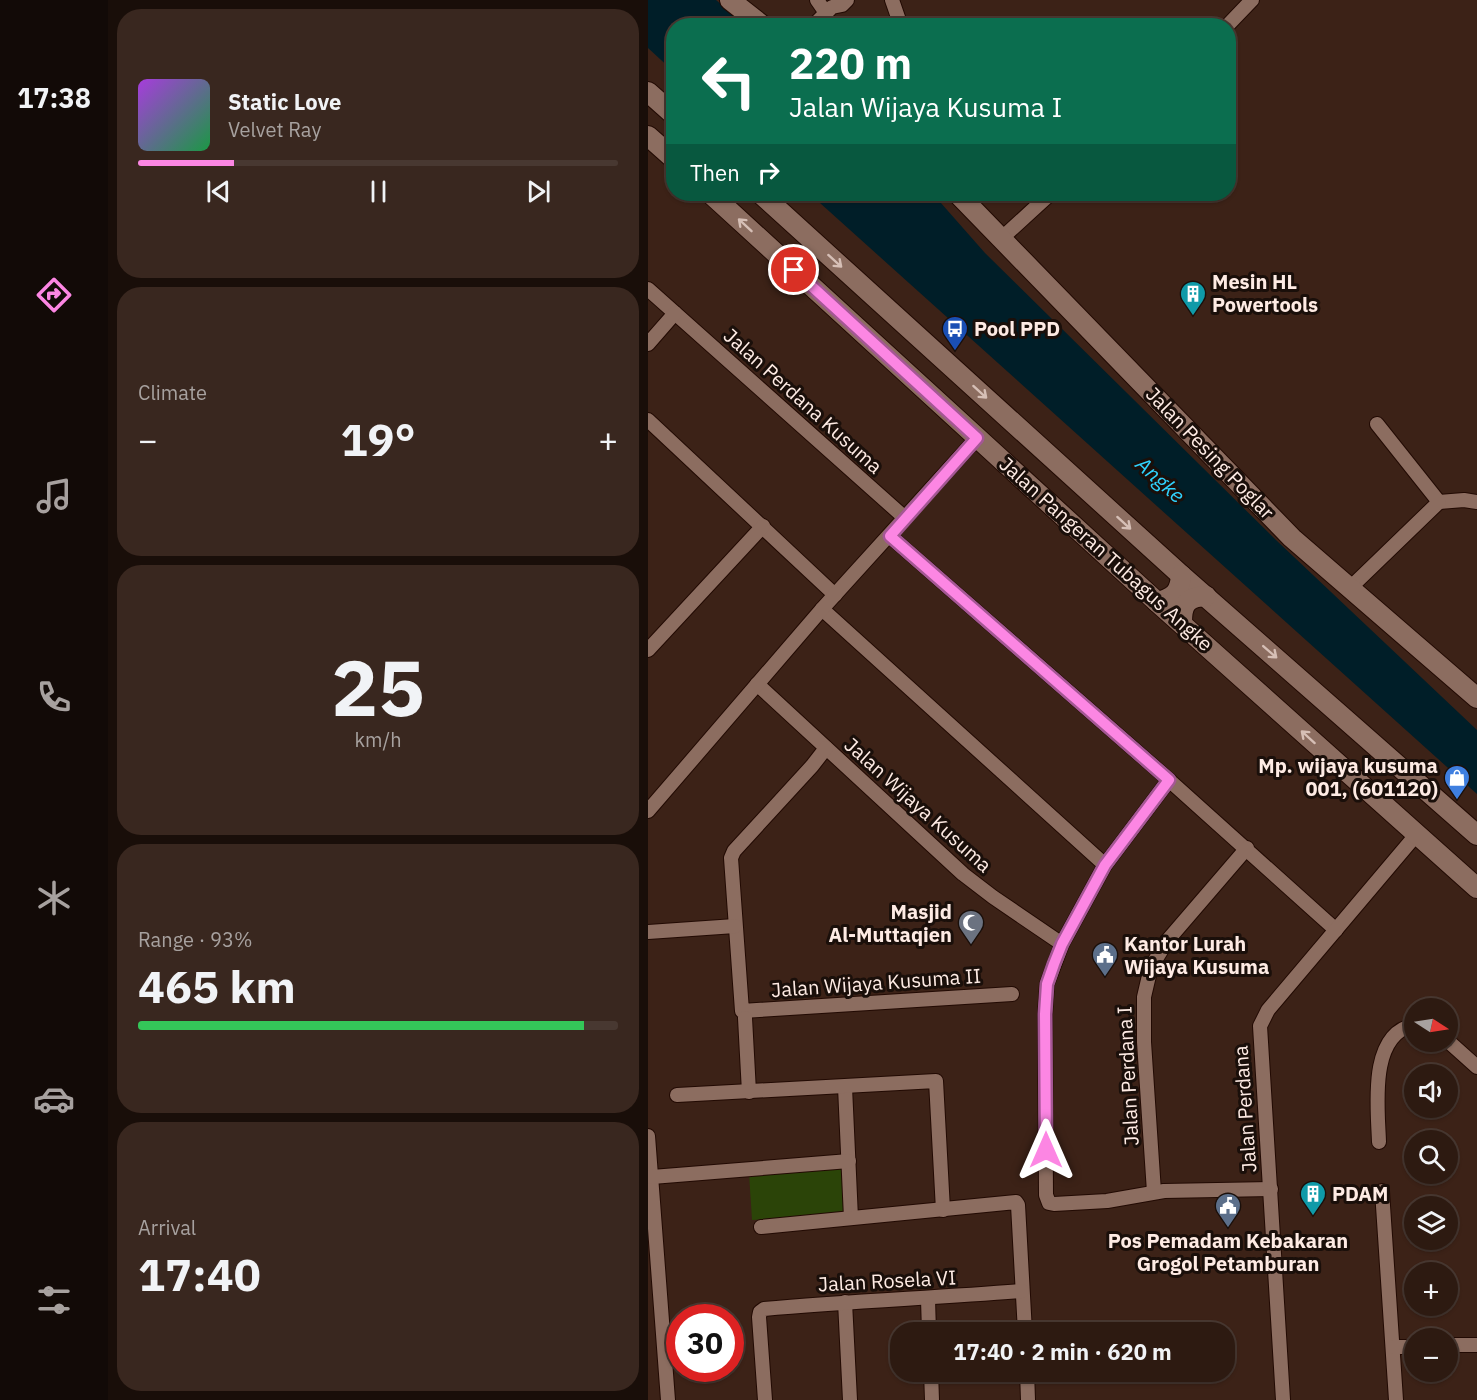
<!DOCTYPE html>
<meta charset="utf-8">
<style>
:root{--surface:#2d1a11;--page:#39271f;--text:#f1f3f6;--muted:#a7a19f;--line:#483831;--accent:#fc86e3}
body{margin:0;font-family:"IBM Plex Sans",sans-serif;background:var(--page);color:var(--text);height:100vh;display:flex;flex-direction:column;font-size:22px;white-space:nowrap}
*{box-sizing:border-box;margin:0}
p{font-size:20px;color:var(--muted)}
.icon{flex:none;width:33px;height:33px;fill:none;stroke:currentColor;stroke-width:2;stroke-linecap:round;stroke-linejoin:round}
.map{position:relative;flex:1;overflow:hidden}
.sheet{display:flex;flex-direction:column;gap:9px;padding:9px;background:#190e09;width:540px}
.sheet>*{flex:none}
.guide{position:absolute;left:18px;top:18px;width:570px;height:183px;border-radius:24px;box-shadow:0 2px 4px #0004,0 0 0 2px var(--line);background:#0b6e4f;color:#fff;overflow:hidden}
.needle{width:39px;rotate:102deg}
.controls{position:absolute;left:756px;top:998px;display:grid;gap:12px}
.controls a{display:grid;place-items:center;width:54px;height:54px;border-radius:50%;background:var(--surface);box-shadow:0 2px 4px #0004,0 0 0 2px var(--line);font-size:30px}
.speed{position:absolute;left:18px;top:1304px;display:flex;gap:12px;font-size:30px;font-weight:700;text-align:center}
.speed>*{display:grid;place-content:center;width:78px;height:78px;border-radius:50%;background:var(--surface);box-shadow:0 2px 4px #0004,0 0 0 2px var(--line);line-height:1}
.speed .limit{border:9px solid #d22;background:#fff;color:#111}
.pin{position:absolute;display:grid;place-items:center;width:51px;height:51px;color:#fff;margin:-26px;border:3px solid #fff;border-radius:50%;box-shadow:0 2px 6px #0007}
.me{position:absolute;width:66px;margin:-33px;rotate:0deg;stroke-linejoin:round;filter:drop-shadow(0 0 4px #0008)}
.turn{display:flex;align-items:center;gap:21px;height:126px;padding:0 24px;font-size:27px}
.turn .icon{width:78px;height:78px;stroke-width:2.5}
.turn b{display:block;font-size:42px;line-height:51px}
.then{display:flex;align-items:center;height:57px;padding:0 24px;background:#0003;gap:12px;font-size:22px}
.big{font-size:45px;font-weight:800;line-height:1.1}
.sheet .card{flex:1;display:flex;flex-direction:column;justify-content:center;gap:9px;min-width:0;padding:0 21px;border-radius:24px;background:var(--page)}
.sheet .dial{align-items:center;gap:0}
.dial b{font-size:78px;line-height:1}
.song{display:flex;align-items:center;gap:18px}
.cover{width:72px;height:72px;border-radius:9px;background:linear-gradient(135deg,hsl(280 70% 55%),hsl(140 70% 35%))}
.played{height:6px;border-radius:3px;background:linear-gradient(90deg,var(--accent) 20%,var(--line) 20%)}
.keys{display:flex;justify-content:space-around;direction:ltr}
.heat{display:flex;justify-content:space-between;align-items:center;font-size:33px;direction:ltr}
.charge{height:9px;border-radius:4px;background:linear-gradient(90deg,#34c759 93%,var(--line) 0)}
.trip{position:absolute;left:242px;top:1322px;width:345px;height:60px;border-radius:24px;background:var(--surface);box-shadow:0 2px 4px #0004,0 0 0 2px var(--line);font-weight:800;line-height:60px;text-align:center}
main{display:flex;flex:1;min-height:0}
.dock{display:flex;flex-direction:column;width:108px;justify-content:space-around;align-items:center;background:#120a07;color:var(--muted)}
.dock .icon{width:42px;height:42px}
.dock .selected{color:var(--accent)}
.dock b{font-size:27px;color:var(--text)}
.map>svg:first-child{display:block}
</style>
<main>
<nav class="dock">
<b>17:38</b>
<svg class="icon selected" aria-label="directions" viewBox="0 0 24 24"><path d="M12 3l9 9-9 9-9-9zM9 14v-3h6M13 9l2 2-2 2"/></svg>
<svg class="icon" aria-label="music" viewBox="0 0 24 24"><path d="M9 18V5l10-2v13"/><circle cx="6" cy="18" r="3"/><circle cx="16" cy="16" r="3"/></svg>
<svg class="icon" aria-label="phone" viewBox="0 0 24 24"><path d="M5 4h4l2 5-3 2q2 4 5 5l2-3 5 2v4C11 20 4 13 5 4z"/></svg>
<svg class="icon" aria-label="climate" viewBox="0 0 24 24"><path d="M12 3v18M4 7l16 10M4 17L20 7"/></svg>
<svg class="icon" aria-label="car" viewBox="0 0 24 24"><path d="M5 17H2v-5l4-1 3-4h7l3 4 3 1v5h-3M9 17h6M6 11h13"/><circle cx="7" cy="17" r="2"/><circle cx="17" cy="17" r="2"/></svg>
<svg class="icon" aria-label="filters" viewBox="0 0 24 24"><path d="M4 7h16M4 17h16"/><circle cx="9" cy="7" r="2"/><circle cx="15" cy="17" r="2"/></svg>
</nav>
<section class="sheet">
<div class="card">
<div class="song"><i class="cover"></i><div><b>Static Love</b><p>Velvet Ray</p></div></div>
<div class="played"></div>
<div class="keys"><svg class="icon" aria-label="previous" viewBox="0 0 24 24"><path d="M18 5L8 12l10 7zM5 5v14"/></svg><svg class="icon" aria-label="pause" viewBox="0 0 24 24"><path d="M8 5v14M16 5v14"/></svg><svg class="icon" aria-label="next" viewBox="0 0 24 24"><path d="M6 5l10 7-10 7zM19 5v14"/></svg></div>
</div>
<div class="card"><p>Climate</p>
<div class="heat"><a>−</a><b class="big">19°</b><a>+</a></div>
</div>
<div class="card dial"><b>25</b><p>km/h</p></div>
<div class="card"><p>Range · 93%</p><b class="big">465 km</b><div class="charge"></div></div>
<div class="card"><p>Arrival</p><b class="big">17:40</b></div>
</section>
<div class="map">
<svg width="829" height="1400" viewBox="0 0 829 1400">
<rect width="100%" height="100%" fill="#3c2217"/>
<polygon fill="#2b4408" points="197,1166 200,1213 104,1220 101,1173"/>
<g fill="#001e28">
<polygon points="0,0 68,0 98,25 26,26 25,71 0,48"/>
<polygon points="162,194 285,194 337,253 628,540 829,730 829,794"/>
</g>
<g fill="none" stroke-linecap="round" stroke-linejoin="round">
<defs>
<g id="street">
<polyline points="169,0 178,13"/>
<polyline points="244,0 253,26"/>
<polyline points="165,26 184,7 194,5 199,0"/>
<polyline points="579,26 604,0"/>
<polyline points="354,238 402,194"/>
<polyline points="0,289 257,518"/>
<polyline points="0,344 27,313"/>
<polyline points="0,420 187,595"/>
<polyline points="791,502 816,500 829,502"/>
<polyline points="242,536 512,772 688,930"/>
<polyline points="702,588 791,502 729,424"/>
<polyline points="174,609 457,865"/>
<polyline points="0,650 115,526"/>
<polyline points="109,684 315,874 345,897 414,944"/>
<polyline points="178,748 164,766 86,851 83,858 94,1011 364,994"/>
<polyline points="521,780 457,865 414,944 399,984 397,1014 398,1195 401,1203 406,1204 459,1201 516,1191 623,1189"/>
<polyline points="0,811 174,609 329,438"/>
<polyline points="0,932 87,926"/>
<polyline points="97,1018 101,1092"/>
<polyline points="800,1041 829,1067"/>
<polyline points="197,1087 203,1218"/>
<polyline points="29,1095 288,1081 295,1210"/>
<polyline points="0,1136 20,1400"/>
<path d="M731 1142C730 1109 720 1034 766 1025"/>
<polyline points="4,1177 201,1161"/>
<polyline points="734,1191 748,1400"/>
<polyline points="506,1192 496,1042 496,997 503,967 519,941 599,848"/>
<polyline points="113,1227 368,1202 370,1205 377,1332"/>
<polyline points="280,1299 281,1332"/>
<polyline points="197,1302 202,1400"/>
<polyline points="800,1345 829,1345"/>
<polyline points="745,1347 766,1347"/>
<polyline points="283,1371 284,1400"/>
<polyline points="379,1371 380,1400"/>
<path d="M117 1400 111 1317 112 1312 116 1309C202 1301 288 1298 374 1291"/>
<polyline points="635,1400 612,1026 620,1010 768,835"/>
</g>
<g id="secondary">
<polyline points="82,0 115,26"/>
<polyline points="0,92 26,115"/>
<polyline points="0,136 26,159"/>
<polyline points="63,194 509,602 829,888"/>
<polyline points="113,194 533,575 829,835"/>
<polyline points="310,194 644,538 829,698"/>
<path d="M509 602C526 598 532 592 533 575"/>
<path d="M534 622C534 604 539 597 558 596"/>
</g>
</defs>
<use href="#street" stroke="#220a03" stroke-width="16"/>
<use href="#secondary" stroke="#220a03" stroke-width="22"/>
<use href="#street" stroke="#8c6d60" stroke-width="14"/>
<use href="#secondary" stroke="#8c6d60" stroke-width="20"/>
</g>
<defs><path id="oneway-shaft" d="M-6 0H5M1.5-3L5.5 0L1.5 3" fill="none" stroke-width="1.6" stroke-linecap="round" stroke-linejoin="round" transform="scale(1.5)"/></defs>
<g stroke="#d6bfb6">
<use href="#oneway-shaft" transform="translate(97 225) rotate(-137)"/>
<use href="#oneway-shaft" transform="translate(187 261) rotate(42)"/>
<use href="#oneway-shaft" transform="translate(332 392) rotate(42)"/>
<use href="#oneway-shaft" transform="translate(476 523) rotate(42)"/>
<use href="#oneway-shaft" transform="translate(622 652) rotate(41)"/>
<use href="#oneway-shaft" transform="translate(660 737) rotate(-138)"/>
</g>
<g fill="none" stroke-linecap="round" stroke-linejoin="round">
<defs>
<polyline id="route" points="146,270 329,438 242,536 521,780 457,865 414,944 406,964 399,984 397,1014 398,1150"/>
</defs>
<use href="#route" stroke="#a45794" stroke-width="15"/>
<use href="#route" stroke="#fc86e3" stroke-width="10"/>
</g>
<defs>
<symbol id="building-pin" viewBox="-11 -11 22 30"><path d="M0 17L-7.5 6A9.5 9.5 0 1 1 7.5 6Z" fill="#0f9aa8" stroke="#1a0f0a"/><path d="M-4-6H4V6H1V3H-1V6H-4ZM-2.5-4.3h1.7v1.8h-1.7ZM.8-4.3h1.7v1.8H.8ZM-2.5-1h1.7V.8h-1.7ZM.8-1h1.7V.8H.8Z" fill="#fff"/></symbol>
<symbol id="bus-pin" viewBox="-11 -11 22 30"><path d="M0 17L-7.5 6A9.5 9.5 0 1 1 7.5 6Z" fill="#1a4fb4" stroke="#1a0f0a"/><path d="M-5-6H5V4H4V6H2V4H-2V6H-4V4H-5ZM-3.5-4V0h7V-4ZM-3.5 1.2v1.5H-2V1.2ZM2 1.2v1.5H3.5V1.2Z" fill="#fff"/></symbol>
<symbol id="shop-pin" viewBox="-11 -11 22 30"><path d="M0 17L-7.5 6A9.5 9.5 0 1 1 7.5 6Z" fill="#3f7fe0" stroke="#1a0f0a"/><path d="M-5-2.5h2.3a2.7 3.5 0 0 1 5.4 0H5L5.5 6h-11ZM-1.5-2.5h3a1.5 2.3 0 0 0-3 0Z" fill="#fff"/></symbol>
<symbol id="mosque-pin" viewBox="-11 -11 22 30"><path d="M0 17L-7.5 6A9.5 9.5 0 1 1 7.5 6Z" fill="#6b7280" stroke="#1a0f0a"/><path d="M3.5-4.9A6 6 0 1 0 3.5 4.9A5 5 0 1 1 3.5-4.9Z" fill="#fff"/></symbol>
<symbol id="civic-pin" viewBox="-11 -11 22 30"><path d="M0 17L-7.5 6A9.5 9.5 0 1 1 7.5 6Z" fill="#5c6f8a" stroke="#1a0f0a"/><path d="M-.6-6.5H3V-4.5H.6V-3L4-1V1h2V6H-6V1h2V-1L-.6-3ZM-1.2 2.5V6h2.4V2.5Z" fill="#fff"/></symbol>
</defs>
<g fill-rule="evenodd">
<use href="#building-pin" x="530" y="279" width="30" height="40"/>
<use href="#bus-pin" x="292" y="314" width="30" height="40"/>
<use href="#shop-pin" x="794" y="763" width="30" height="40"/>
<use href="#mosque-pin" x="308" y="908" width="30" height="40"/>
<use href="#civic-pin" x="442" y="940" width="30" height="40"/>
<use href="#building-pin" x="650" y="1179" width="30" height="40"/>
<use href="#civic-pin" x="565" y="1191" width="30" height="40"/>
</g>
<g text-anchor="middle" stroke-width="6" stroke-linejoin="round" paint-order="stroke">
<g font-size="20" font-weight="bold" fill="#feebe4" stroke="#1a0f0a" text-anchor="start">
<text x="564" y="289">Mesin HL<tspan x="564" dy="23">Powertools</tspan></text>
<text x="326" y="336">Pool PPD</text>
<text x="790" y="773" text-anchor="end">Mp. wijaya kusuma<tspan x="790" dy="23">001, (601120)</tspan></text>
<text x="304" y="919" text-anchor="end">Masjid<tspan x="304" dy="23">Al-Muttaqien</tspan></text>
<text x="476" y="951">Kantor Lurah<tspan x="476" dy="23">Wijaya Kusuma</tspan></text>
<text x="684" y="1201">PDAM</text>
<text x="580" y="1248" text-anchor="middle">Pos Pemadam Kebakaran<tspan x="580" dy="23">Grogol Petamburan</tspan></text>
</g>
<g font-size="20" fill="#feebe4" stroke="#1a0f0a">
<text transform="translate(155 401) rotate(42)" y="7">Jalan Perdana Kusuma</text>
<text transform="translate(562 453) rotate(46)" y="7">Jalan Pesing Poglar</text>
<text transform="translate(458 554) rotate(42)" y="7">Jalan Pangeran Tubagus Angke</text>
<text transform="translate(270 805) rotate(42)" y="7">Jalan Wijaya Kusuma</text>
<text transform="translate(228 983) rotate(-4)" y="7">Jalan Wijaya Kusuma II</text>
<text transform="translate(480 1076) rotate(-93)" y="7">Jalan Perdana I</text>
<text transform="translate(597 1109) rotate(-94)" y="7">Jalan Perdana</text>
<text transform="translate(239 1281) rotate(-3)" y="7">Jalan Rosela VI</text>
</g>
<g font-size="21" font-style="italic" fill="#2fd1fc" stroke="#1a0f0a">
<text transform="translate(512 480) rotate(42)" y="7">Angke</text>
</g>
</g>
</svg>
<div class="controls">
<a><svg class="needle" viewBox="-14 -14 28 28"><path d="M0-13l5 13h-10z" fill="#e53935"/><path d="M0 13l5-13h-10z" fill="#a7a19f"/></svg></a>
<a><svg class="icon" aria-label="sound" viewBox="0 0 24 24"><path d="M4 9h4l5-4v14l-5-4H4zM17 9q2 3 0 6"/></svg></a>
<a><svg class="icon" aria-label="search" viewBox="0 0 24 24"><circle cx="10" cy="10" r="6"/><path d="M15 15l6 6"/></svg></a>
<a><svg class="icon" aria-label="layers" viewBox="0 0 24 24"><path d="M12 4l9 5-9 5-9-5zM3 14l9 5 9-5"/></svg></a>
<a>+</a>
<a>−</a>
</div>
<div class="speed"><div class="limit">30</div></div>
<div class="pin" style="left:146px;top:270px;background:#d93025"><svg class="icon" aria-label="arrive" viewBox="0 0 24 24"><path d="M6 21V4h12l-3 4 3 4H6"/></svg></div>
<svg class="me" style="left:398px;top:1150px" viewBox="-20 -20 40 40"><path d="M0-17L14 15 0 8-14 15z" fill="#fc86e3" stroke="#fff" stroke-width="4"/></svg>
<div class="trip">17:40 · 2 min · 620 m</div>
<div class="guide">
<div class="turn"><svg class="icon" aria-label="left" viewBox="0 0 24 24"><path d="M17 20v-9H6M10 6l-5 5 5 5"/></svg><div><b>220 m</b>Jalan Wijaya Kusuma I</div></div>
<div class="then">Then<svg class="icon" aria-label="right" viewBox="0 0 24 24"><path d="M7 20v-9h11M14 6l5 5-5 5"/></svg></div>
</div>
</div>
</main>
